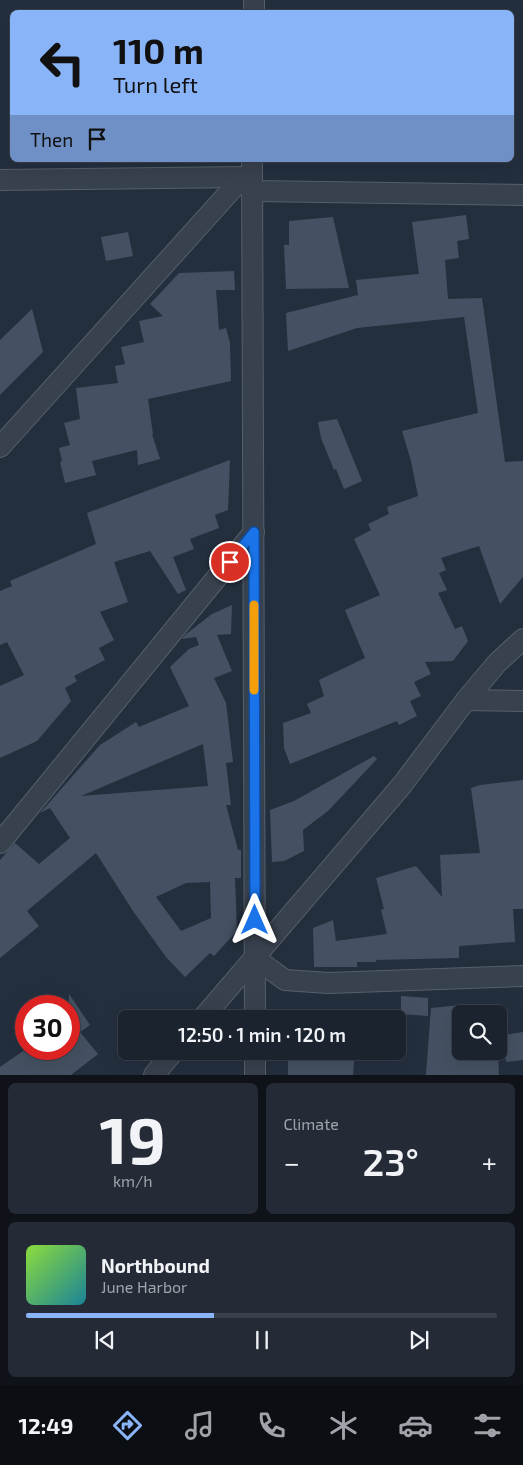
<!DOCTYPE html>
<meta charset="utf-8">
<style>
:root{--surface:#1b232e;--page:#242b36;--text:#f1f3f6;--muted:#a0a4aa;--line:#39404a;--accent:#8ab4f8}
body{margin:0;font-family:"Exo 2",sans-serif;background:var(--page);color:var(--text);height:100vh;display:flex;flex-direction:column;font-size:19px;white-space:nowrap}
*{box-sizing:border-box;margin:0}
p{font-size:16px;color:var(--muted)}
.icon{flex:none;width:28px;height:28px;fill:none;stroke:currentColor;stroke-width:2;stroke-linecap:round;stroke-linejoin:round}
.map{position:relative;height:1075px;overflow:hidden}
.sheet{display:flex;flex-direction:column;gap:8px;padding:8px;background:#0f1319;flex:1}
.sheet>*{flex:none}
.banner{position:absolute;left:10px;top:10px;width:504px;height:152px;border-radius:8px;box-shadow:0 5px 20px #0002,0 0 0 1px var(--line);background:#8ab4f8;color:#111;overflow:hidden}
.fabs{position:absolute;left:452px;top:1005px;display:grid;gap:10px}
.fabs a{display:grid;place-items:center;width:55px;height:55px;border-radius:8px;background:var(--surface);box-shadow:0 5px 20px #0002,0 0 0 1px var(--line);font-size:25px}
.speed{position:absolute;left:15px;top:995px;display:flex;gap:10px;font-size:25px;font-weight:700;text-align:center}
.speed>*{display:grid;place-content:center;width:65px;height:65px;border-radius:50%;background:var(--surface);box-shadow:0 5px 20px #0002,0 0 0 1px var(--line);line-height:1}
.speed .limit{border:8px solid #d22;background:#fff;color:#111}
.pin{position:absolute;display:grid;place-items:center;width:42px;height:42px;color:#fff;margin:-21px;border:2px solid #fff;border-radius:50%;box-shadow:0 1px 5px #0007}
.me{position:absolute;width:55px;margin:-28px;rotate:0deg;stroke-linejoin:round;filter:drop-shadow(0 0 4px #0008)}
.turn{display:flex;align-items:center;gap:18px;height:105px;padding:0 20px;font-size:22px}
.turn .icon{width:65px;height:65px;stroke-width:2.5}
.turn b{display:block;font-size:35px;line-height:42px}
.then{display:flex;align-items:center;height:48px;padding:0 20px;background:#0003;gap:10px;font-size:19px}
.big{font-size:38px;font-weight:600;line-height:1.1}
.sheet .tile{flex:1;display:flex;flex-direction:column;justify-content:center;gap:8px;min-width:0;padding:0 18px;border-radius:8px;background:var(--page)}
.sheet .dial{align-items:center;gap:0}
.dial b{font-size:65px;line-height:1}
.song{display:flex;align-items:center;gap:15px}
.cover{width:60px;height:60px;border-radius:8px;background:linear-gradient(135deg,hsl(90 70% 55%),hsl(190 70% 35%))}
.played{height:5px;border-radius:2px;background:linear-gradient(90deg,var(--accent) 40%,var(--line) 40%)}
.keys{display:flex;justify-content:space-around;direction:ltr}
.heat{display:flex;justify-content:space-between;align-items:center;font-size:28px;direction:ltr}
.sheet .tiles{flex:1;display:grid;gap:8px;grid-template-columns:1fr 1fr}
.tile:last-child{grid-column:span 2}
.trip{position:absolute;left:118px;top:1010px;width:288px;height:50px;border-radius:8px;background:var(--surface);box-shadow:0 5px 20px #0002,0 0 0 1px var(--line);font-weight:600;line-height:50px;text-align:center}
.tabs{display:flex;height:80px;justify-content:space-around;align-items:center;background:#0b0e12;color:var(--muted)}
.tabs .icon{width:35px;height:35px}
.tabs .selected{color:var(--accent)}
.tabs b{font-size:22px;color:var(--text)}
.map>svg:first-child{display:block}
</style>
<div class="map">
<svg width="523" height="1075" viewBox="0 0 523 1075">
<rect width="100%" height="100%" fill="#242f3e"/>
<g fill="#455162" fill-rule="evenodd">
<polygon points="466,215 469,239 457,241 459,258 445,260 448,299 482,298 505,462 523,461 523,577 500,604 479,546 441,558 446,570 439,573 447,590 438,593 455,629 462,626 468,641 453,661 425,662 431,674 414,682 421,696 410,701 417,716 399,725 397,721 290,764 284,748 283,723 311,713 307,704 324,696 319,680 365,658 345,610 380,595 354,539 371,530 368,524 389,514 387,507 418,496 411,461 402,431 478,413 464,317 357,328 288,351 286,313 358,295 356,280 419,274 412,222"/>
<polygon points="333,217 349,288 286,289 284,245 289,245 289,221"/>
<polygon points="128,232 133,256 106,261 101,237"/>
<polygon points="234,271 235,290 216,290 219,330 226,328 230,343 231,381 148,399 153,434 152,434 160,459 138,465 137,450 92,461 96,475 65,483 60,462 62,461 59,448 70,445 64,423 80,419 76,388 118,383 115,366 125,364 121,347 144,342 139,321 163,316 150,304 179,273"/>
<polygon points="32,309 43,352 0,395 0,340"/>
<polygon points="337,419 362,481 344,489 336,469 334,470 321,438 318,422"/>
<polygon points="230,460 228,510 215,515 219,528 190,539 194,549 173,557 186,590 178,594 150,551 114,562 128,602 100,612 114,640 99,648 105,660 74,676 77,681 65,688 71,701 37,741 0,758 0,686 24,675 7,642 0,645 0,591 12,586 10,581 96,544 87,513"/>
<path d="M232 605 231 634 217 635 232 671 214 678 226 703 233 762 226 763 231 805H226L238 850H241V878H235L237 931 214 956 210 953 185 977 166 957 133 911 96 853 27 911 39 926 0 958V860L15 843 39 864 70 838 50 808 40 813 100 745 136 722 139 727 189 706 170 667 189 649 199 645 196 637 182 639 185 635 212 614ZM203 744 208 786 81 796ZM210 882 211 918 181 931 156 897 186 883Z"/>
<polygon points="374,756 377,759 328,811 303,830 304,851 284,861 272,862 270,810 294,801"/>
<polygon points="523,780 523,909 513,909 515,942 459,946 459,958 376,960 376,962 357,962 357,967 314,967 313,928 333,920 336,941 387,934 381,910 384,909 376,878 416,866 442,897 440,855 480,853 471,788 480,785"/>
<polygon points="69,994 90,1025 80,1032 98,1054 71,1075 0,1075 0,1067 26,1049 69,1050"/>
<polygon points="401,996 428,998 428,1016 401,1014"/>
<polygon points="461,1005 461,1051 498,1051 499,1075 426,1075 431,1008"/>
<rect x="287" y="1009" width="20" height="10"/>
<polygon points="523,1032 523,1060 506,1062 503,1035"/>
<polygon points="288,1051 355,1051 353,1075 288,1075"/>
</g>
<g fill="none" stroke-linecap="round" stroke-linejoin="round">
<defs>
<g id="street">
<polyline points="254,12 254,0"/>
<polyline points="252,160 255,1019"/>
<polyline points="0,180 243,177 251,191 523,195"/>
<polyline points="0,447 243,177"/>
<polyline points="466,700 523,701"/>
<polyline points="0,843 254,532"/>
<polyline points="255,958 285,980 328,983 523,976"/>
<polyline points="202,1019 402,785 466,700 497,663 523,639"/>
<polyline points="255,1051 255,1075"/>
<polyline points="154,1075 174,1051"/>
</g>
</defs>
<use href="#street" stroke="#565f6c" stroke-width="22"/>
<use href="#street" stroke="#38414e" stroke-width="20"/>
</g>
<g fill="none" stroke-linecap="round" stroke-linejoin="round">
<defs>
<polyline id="route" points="230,562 254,532 255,920"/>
</defs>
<use href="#route" stroke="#114b97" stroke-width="12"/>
<use href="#route" stroke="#1a73e8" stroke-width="9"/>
<polyline stroke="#f59e0b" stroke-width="9" points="254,690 254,605"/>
</g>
</svg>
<div class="fabs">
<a><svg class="icon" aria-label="search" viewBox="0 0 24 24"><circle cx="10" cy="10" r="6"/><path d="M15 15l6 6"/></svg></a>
</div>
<div class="speed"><div class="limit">30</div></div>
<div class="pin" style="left:230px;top:562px;background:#d93025"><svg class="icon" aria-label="arrive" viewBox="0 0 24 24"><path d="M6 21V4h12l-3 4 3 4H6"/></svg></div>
<svg class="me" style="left:255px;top:920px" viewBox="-20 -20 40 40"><path d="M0-17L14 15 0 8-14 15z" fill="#1a73e8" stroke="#fff" stroke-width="4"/></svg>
<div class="trip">12:50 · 1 min · 120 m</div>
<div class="banner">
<div class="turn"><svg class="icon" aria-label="left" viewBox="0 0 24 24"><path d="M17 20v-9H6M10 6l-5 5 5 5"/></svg><div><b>110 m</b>Turn left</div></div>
<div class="then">Then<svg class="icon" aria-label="arrive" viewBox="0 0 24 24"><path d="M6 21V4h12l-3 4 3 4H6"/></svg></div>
</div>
</div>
<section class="sheet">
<div class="tiles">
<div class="tile dial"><b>19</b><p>km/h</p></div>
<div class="tile"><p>Climate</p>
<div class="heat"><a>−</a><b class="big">23°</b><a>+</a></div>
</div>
<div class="tile">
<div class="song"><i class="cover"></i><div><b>Northbound</b><p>June Harbor</p></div></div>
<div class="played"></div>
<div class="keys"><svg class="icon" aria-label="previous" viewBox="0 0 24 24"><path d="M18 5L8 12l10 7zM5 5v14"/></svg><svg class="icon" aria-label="pause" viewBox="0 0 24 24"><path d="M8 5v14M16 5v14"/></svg><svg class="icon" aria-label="next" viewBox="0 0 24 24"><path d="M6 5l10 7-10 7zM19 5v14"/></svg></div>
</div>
</div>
</section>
<nav class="tabs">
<b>12:49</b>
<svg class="icon selected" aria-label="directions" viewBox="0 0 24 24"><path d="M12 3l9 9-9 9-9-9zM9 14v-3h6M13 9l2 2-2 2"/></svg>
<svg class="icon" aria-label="music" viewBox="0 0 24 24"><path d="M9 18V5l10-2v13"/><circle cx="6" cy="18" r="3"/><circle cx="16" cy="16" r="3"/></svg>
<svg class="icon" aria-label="phone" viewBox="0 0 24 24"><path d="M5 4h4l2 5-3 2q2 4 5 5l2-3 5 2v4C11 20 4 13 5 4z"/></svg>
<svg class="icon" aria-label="climate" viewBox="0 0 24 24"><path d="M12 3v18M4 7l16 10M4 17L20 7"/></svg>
<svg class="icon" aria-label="car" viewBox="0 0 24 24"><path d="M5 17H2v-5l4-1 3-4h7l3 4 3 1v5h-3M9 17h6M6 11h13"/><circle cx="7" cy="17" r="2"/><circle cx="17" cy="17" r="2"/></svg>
<svg class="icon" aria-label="filters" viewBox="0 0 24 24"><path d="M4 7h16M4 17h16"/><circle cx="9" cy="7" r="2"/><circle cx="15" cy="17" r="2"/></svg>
</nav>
